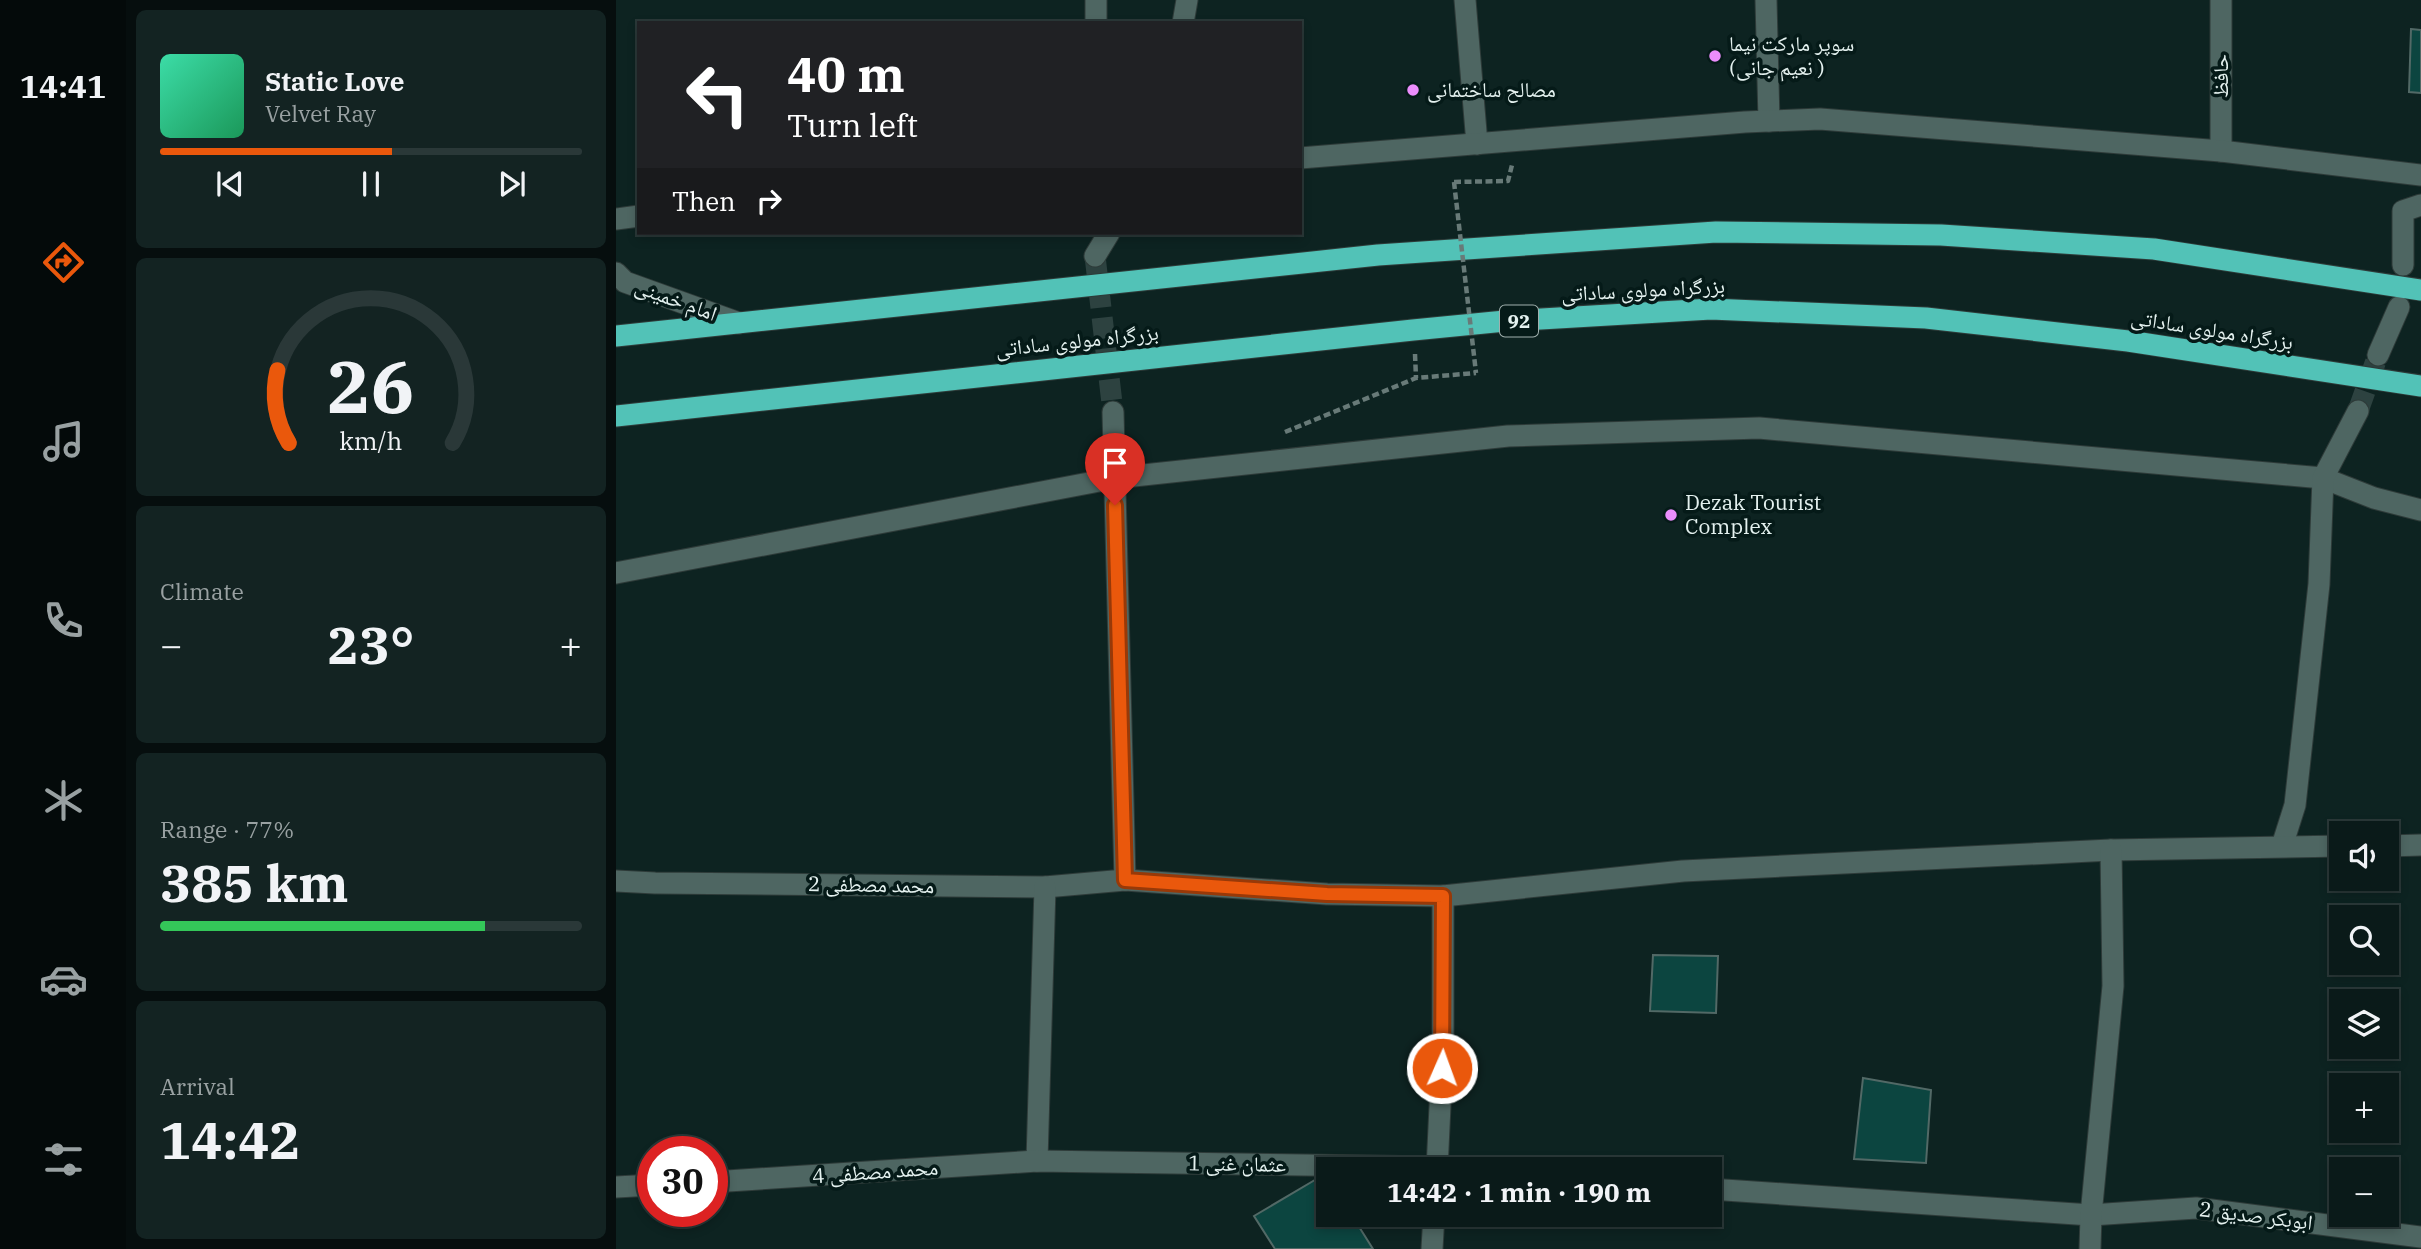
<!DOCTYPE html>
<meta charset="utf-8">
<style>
:root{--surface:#0a1a19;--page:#132322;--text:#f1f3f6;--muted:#99a1a2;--line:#2a3838;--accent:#ea580c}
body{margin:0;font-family:"IBM Plex Serif","Noto Naskh Arabic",serif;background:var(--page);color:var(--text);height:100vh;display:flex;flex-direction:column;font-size:26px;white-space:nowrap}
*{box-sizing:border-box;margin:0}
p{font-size:23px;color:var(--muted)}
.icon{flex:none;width:38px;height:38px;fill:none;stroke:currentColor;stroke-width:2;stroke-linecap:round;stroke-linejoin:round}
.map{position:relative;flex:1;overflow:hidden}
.side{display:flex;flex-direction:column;gap:10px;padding:10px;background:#060e0e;width:490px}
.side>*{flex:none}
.banner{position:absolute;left:21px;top:21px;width:665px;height:214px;border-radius:0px;box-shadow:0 4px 10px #0003,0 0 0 2px var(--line);background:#202124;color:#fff;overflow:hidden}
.fabs{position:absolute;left:1713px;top:821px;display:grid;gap:14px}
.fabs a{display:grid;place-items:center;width:70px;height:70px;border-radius:0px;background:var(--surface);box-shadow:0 4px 10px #0003,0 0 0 2px var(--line);font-size:35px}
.speed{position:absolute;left:21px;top:1136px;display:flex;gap:14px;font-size:35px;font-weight:700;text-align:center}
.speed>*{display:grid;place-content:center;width:91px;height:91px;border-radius:50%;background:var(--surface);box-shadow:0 4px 10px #0003,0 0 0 2px var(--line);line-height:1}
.speed .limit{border:10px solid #d22;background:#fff;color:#111}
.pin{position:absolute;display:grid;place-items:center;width:60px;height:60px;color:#fff;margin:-72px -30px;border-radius:50% 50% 50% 0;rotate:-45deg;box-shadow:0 0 7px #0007}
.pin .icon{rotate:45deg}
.me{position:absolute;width:77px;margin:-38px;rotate:2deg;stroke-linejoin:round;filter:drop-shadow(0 0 5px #0008)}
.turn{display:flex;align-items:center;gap:24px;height:147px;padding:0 35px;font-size:32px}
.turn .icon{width:91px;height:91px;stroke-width:2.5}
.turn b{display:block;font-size:49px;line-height:60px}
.then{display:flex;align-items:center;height:66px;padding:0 35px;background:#0003;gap:14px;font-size:26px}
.big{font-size:52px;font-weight:700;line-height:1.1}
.side .tile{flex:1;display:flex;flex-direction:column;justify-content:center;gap:10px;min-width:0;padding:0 24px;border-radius:10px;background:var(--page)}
.side .dial{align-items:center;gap:0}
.dial svg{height:182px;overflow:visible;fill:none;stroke:var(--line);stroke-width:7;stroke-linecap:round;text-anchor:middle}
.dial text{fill:var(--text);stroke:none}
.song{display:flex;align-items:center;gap:21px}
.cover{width:84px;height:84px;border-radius:10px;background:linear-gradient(135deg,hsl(160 70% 55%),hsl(150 70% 35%))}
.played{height:7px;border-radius:4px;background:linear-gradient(90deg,var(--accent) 55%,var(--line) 55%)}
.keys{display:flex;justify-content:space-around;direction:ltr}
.heat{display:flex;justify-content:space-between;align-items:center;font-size:38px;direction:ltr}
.charge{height:10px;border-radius:5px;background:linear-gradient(90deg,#34c759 77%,var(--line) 0)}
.trip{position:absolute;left:700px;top:1157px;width:406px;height:70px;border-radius:0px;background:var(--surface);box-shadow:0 4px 10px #0003,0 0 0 2px var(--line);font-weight:700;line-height:70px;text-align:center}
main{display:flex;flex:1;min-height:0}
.menu{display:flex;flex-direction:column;width:126px;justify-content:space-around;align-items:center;background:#040a0a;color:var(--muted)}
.menu .icon{width:49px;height:49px}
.menu .selected{color:var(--accent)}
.menu b{font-size:32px;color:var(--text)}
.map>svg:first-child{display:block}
</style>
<main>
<nav class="menu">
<b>14:41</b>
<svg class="icon selected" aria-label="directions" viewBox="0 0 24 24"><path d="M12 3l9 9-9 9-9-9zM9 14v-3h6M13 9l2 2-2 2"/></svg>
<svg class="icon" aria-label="music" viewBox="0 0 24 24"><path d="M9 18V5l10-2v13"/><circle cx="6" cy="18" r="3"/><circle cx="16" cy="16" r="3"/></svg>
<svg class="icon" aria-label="phone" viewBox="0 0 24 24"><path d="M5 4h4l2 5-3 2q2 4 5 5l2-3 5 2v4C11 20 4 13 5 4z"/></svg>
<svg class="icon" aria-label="climate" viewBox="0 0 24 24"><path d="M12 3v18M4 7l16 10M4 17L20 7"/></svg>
<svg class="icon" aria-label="car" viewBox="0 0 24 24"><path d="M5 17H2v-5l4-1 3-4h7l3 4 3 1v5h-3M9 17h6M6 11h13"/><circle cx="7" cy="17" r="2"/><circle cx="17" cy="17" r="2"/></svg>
<svg class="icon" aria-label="filters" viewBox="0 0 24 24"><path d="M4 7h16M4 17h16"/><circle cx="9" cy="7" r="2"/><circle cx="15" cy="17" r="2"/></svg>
</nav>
<section class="side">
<div class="tile">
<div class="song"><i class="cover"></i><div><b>Static Love</b><p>Velvet Ray</p></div></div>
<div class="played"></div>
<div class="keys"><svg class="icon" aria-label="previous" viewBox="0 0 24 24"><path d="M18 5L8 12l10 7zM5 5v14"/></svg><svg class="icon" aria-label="pause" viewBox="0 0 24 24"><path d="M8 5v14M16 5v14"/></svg><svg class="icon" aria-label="next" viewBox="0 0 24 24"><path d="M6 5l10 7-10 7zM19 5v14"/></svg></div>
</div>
<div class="tile dial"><svg viewBox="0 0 100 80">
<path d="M14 69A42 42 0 1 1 86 69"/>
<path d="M14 69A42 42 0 0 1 9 37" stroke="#ea580c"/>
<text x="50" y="56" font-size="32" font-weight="700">26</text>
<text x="50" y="72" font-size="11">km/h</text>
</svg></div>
<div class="tile"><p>Climate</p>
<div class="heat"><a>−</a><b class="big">23°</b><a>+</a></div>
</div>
<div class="tile"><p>Range · 77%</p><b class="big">385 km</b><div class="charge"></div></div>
<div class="tile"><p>Arrival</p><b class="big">14:42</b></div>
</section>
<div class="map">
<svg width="1805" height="1249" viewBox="0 0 1805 1249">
<rect width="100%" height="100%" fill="#0d2321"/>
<g fill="#0c4540" stroke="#526966" stroke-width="2">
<polygon points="1795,29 1805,30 1805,93 1793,92"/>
<polygon points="1037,955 1102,956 1100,1013 1034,1011"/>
<polygon points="1247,1078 1315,1090 1310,1163 1238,1159"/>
<polygon points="709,1174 712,1179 712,1214 735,1214 757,1249 659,1249 638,1216"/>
</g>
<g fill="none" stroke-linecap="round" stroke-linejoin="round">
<g stroke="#2d4240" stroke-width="21" stroke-dasharray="21 10" stroke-linecap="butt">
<polyline points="479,256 497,412"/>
<polyline points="1742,411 1762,355"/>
</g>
<defs>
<g id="minor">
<polyline points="849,0 861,144"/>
<polyline points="1150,0 1153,121"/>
<polyline points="480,23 480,0"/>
<polyline points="567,23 571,0"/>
<polyline points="1605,151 1605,0"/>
<polyline points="684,158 1129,122 1204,119 1605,151 1805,175"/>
<polyline points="0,219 23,216"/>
<polyline points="479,256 493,233"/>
<polyline points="1787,265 1787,211 1805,205"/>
<polyline points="0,273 9,282 123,323"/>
<polyline points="1762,355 1783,307"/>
<polyline points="497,412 509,880"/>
<polyline points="0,573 499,478 892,436 1143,428 1707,478 1758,498 1805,510"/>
<polyline points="1666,846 1679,805 1703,584 1707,478 1742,411"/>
<polyline points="1771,846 1805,845"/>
<polyline points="0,881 39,883 429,887 509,880 711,894 827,896 1067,871 1495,850 1726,846"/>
<polyline points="421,1161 429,887"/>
<polyline points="821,1169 827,1043 827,896"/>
<polyline points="96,1182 421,1161 821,1167 849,1169"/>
<polyline points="0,1187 37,1185"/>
<polyline points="1094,1189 1475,1215 1580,1208 1805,1237"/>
<polyline points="816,1249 818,1214"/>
<polyline points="1474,1249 1475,1215 1497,986 1495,850"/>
</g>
<g id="highway">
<polyline points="0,336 762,255 1100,232 1325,235 1538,249 1805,290"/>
<polyline points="0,416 797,330 889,321 1095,309 1310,318 1512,341 1805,386"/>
</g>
</defs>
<use href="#minor" stroke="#2e3b39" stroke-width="23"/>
<use href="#highway" stroke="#2e3b39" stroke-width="23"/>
<g stroke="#687a78" stroke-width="4.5" stroke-dasharray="7 3.5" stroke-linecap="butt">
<polyline points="838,182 892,181 896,165"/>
<polyline points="799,354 800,378"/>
<polyline points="669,432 800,378 860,373"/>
</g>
<use href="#minor" stroke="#4e6662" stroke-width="21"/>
<use href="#highway" stroke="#52c2b7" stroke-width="21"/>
<polyline stroke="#687a78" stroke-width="4.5" stroke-dasharray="7 3.5" stroke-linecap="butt" points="838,182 860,373"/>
</g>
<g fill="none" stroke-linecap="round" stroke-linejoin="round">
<defs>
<polyline id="route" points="499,505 509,880 711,894 827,896 826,1068"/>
</defs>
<use href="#route" stroke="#983908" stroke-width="18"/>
<use href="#route" stroke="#ea580c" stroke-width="12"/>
</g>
<g fill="#eb8dfc" stroke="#051a18" stroke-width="2.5">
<circle cx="1099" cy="56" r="7"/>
<circle cx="797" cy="90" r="7"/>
<circle cx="1055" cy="515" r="7"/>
</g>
<g text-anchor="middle" stroke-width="7" stroke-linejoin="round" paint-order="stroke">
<rect fill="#051a18" stroke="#a1b0ae" stroke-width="2" x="884" y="305.5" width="38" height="31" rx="5"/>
<g font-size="19" font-weight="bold" fill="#e4f1ef">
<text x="903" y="328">92</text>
</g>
<g font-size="21" fill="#e4f1ef" stroke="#051a18" text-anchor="start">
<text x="1113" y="51">سوپر مارکت نیما<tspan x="1113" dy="24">(نعیم جانی )</tspan></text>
<text x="811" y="97">مصالح ساختمانی</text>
<text x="1069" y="510">Dezak Tourist<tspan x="1069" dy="24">Complex</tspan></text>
</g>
<g font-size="21" fill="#e4f1ef" stroke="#051a18">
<text transform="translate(1605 76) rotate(-90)" y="7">حافظ</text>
<text transform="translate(1027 290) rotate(-3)" y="7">بزرگراه مولوی ساداتی</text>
<text transform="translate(60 300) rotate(20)" y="7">امام خمینی</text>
<text transform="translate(1596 330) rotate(9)" y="7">بزرگراه مولوی ساداتی</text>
<text transform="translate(461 341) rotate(-6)" y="7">بزرگراه مولوی ساداتی</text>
<text transform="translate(255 885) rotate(1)" y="7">محمد مصطفی 2</text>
<text transform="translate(621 1164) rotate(1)" y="7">عثمان غنی 1</text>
<text transform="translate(259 1172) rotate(-4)" y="7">محمد مصطفی 4</text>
<text transform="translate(1640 1216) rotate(7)" y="7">ابوبکر صدیق 2</text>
</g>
</g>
</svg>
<div class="fabs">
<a><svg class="icon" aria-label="sound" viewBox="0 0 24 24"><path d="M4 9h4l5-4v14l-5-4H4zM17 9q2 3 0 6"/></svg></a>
<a><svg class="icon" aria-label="search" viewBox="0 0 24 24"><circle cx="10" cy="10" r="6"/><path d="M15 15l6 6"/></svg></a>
<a><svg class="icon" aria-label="layers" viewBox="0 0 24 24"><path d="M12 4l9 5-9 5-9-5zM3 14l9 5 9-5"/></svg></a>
<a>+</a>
<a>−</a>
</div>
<div class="speed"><div class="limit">30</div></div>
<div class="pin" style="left:499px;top:505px;background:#d93025"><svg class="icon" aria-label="arrive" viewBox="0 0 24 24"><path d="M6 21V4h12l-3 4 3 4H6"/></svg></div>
<svg class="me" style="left:826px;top:1068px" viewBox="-20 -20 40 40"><circle r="17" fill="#ea580c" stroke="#fff" stroke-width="3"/><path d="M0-11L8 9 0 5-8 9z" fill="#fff"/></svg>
<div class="trip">14:42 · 1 min · 190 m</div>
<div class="banner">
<div class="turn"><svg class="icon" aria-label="left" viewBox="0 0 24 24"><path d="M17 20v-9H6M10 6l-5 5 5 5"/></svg><div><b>40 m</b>Turn left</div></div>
<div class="then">Then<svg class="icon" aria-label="right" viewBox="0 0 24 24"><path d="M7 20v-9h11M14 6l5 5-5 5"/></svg></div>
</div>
</div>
</main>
